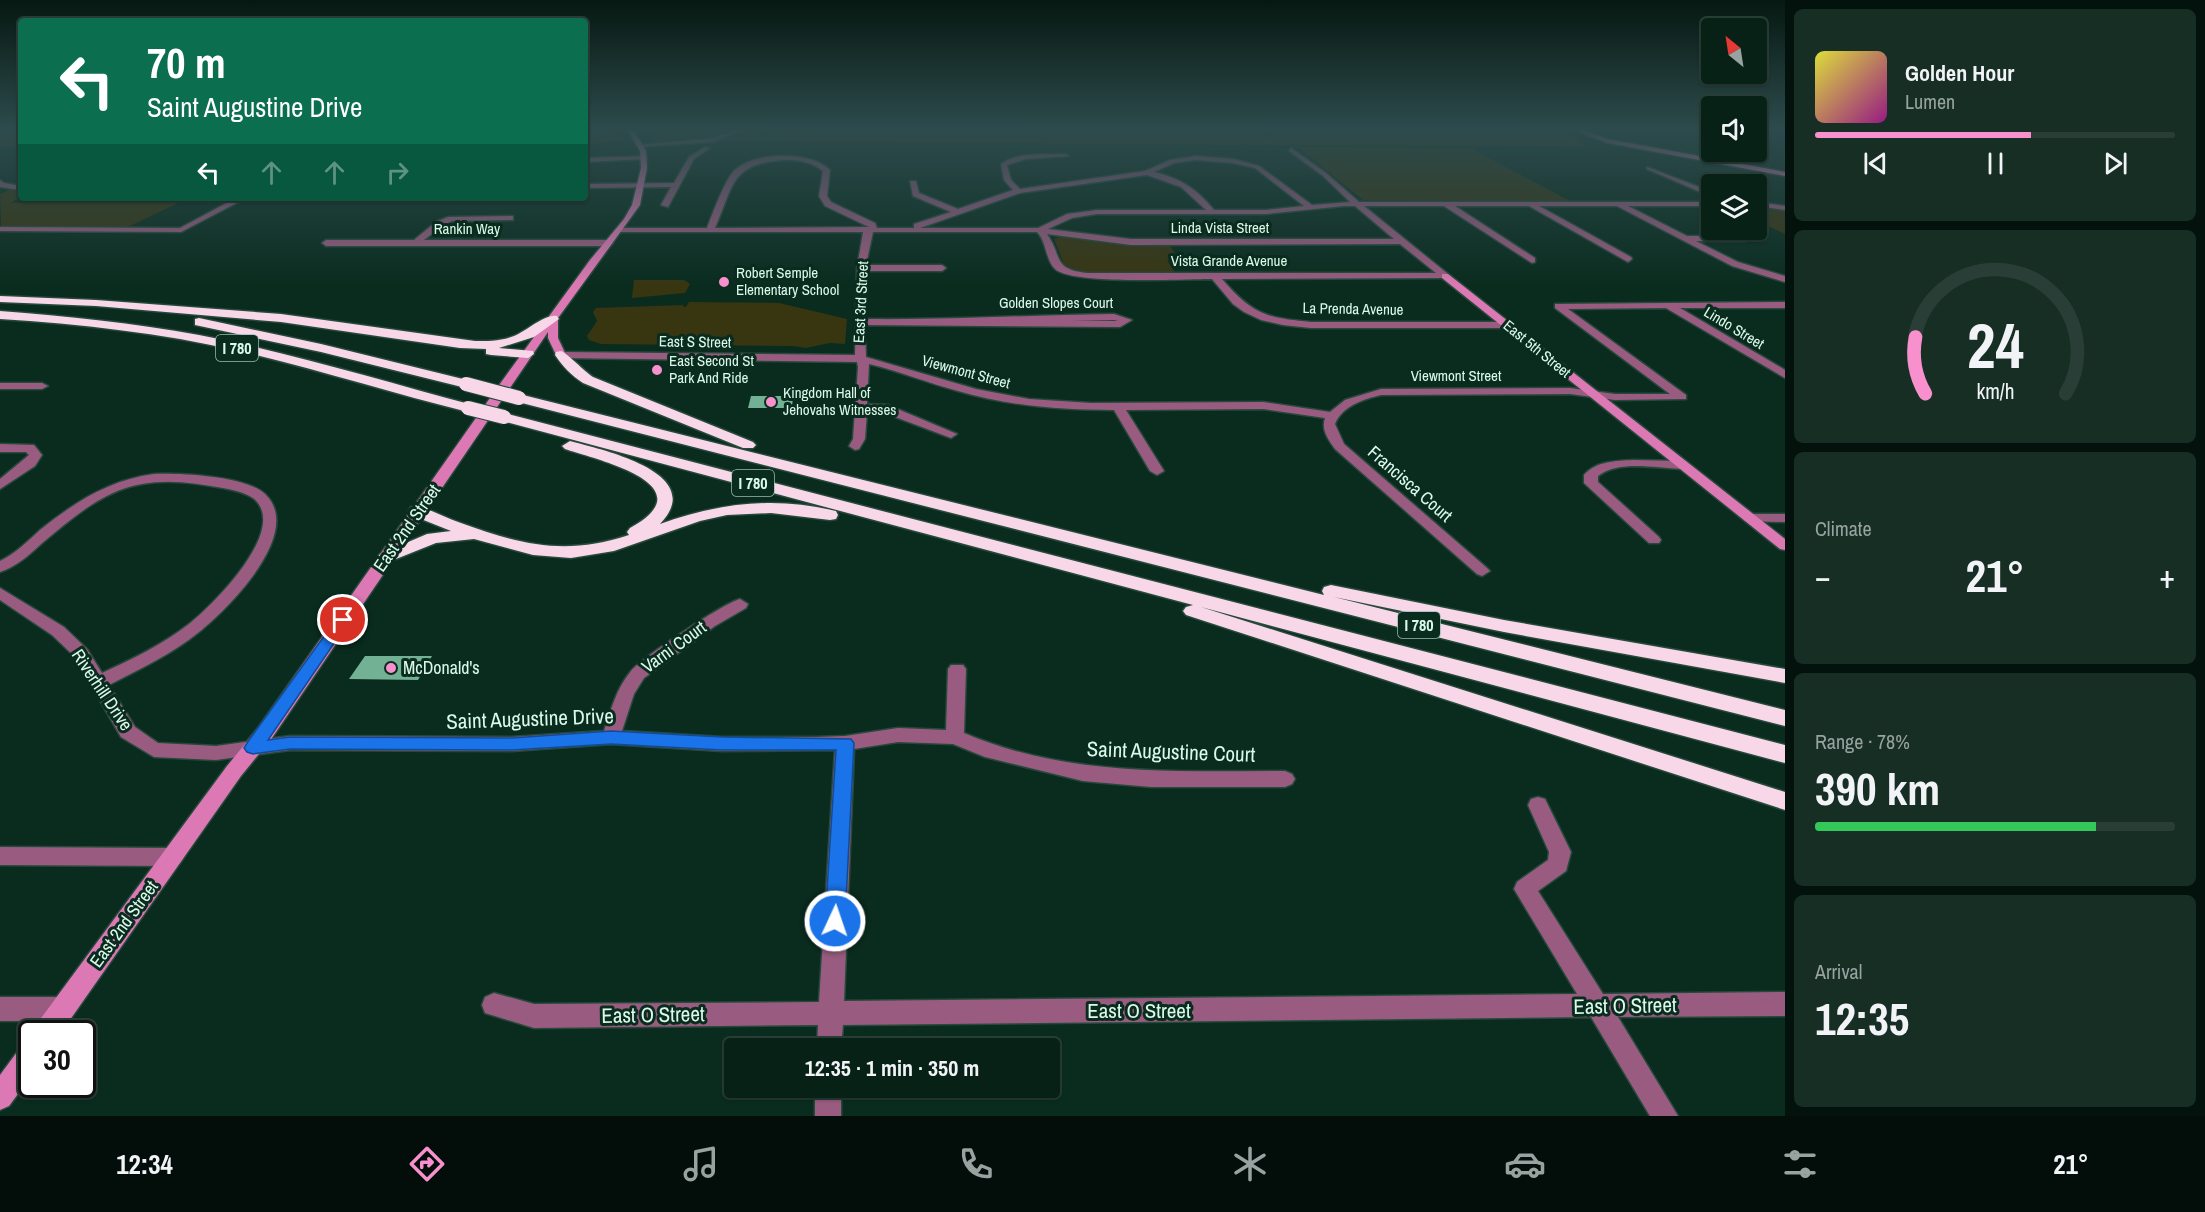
<!DOCTYPE html>
<meta charset="utf-8">
<style>
:root{--surface:#082117;--page:#162e24;--text:#f1f3f6;--muted:#98a3a1;--line:#293e36;--accent:#f790cd}
body{margin:0;font-family:"Archivo Narrow",sans-serif;background:var(--page);color:var(--text);height:100vh;display:flex;flex-direction:column;font-size:22px;white-space:nowrap}
*{box-sizing:border-box;margin:0}
p{font-size:20px;color:var(--muted)}
.icon{flex:none;width:33px;height:33px;fill:none;stroke:currentColor;stroke-width:2;stroke-linecap:round;stroke-linejoin:round}
.map{position:relative;flex:1;overflow:hidden}
.sheet{display:flex;flex-direction:column;gap:9px;padding:9px;background:#04120d;width:420px}
.sheet>*{flex:none}
.banner{position:absolute;left:18px;top:18px;width:570px;height:183px;border-radius:6px;box-shadow:0 2px 4px #0004,0 0 0 2px var(--line);background:#0b6e4f;color:#fff;overflow:hidden}
.needle{width:39px;rotate:330deg}
.buttons{position:absolute;left:1701px;top:18px;display:grid;gap:12px}
.buttons a{display:grid;place-items:center;width:66px;height:66px;border-radius:6px;background:var(--surface);box-shadow:0 2px 4px #0004,0 0 0 2px var(--line);font-size:30px}
.speed{position:absolute;left:18px;top:1020px;display:flex;gap:12px;font-size:30px;font-weight:700;text-align:center}
.speed>*{display:grid;place-content:center;width:78px;height:78px;border-radius:50%;background:var(--surface);box-shadow:0 2px 4px #0004,0 0 0 2px var(--line);line-height:1}
.speed .limit{border:3px solid #111;border-radius:9px;background:#fff;color:#111}
.pin{position:absolute;display:grid;place-items:center;width:51px;height:51px;color:#fff;margin:-26px;border:3px solid #fff;border-radius:50%;box-shadow:0 2px 6px #0007}
.me{position:absolute;width:66px;margin:-33px;rotate:3deg;stroke-linejoin:round;filter:drop-shadow(0 0 4px #0008)}
.turn{display:flex;align-items:center;gap:21px;height:126px;padding:0 30px;font-size:27px}
.turn .icon{width:78px;height:78px;stroke-width:2.5}
.turn b{display:block;font-size:42px;line-height:51px}
.lanes{display:flex;align-items:center;height:57px;padding:0 30px;background:#0003;justify-content:center;gap:30px;direction:ltr}
.lanes .off{opacity:.35}
.big{font-size:45px;font-weight:700;line-height:1.1}
.sheet .tile{flex:1;display:flex;flex-direction:column;justify-content:center;gap:9px;min-width:0;padding:0 21px;border-radius:9px;background:var(--page)}
.sheet .dial{align-items:center;gap:0}
.dial svg{height:156px;overflow:visible;fill:none;stroke:var(--line);stroke-width:7;stroke-linecap:round;text-anchor:middle}
.dial text{fill:var(--text);stroke:none}
.song{display:flex;align-items:center;gap:18px}
.cover{width:72px;height:72px;border-radius:9px;background:linear-gradient(135deg,hsl(60 70% 55%),hsl(310 70% 35%))}
.played{height:6px;border-radius:3px;background:linear-gradient(90deg,var(--accent) 60%,var(--line) 60%)}
.keys{display:flex;justify-content:space-around;direction:ltr}
.heat{display:flex;justify-content:space-between;align-items:center;font-size:33px;direction:ltr}
.charge{height:9px;border-radius:4px;background:linear-gradient(90deg,#34c759 78%,var(--line) 0)}
.trip{position:absolute;left:724px;top:1038px;width:336px;height:60px;border-radius:6px;background:var(--surface);box-shadow:0 2px 4px #0004,0 0 0 2px var(--line);font-weight:700;line-height:60px;text-align:center}
.dock{display:flex;height:96px;justify-content:space-around;align-items:center;background:#030d09;color:var(--muted)}
.dock .icon{width:42px;height:42px}
.dock .current{color:var(--accent)}
.dock b{font-size:27px;color:var(--text)}
main{display:flex;flex:1;min-height:0}
.map>svg:first-child{display:block}
</style>
<main>
<div class="map">
<svg width="1785" height="1116" viewBox="0 0 1785 1116">
<rect width="100%" height="100%" fill="#0a2c1f"/>
<g fill="#383511">
<rect x="0" y="129" width="21" height="18"/>
<polygon points="585,129 616,129 625,141 585,145"/>
<polygon points="642,129 1563,129 1588,147 656,141"/>
<polygon points="1298,147 1470,148 1572,202 1363,200"/>
<polygon points="11,189 21,190 21,197 10,203 178,203 130,226 1,226 0,194"/>
<polygon points="1757,207 1785,210 1785,234 1757,221"/>
<polygon points="1062,236 1169,244 1179,260 1167,260 1175,273 1088,274 1065,267 1054,239"/>
<polygon points="634,280 684,280 690,284 685,293 632,298"/>
<polygon points="689,302 779,303 847,319 845,344 830,343 806,348 793,346 601,344 589,340 587,336 597,321 593,312 596,308 684,305 683,307 686,307"/>
</g>
<g fill="#73b195">
<polygon points="751,396 793,396 792,408 748,408"/>
<polygon points="365,656 432,656 418,680 349,679"/>
</g>
<g fill="none" stroke-linecap="round" stroke-linejoin="round">
<defs>
<g id="street">
<polygon points="737,129 747,129 714,142 641,147 638,145 713,138"/>
<polygon points="705,147 710,148 694,159 668,207 661,205 671,187 585,188 585,184 674,183 689,157"/>
<path d="M1291 148 1326 173 1359 202H1712V206H1628L1687 236H1748V240L1745 241H1696L1738 262 1785 276V282L1732 266 1617 206H1539L1631 257 1632 259 1628 262 1529 206H1455L1535 258V262L1532 263 1444 206H1364L1448 274V278L1222 279C1252 314 1266 318 1311 322H1508L1513 325 1508 328H1311L1283 325 1261 320 1244 312 1233 304 1212 279C1185 279 1072 285 1055 269 1045 259 1047 242 1037 232H873L866 265H942L946 268 942 271H865V319C948 320 1031 315 1114 314L1132 320 1120 327 865 325 866 357 976 389 1029 399 1091 403 1263 402 1330 412 1345 400 1381 389 1570 388 1615 394H1670L1555 308V304L1785 302V308H1680L1785 370V378L1666 308 1568 309 1686 395V399L1615 400 1570 394 1381 395C1364 399 1342 406 1335 424L1344 444 1487 568 1490 571 1482 576 1477 574 1335 449C1328 439 1321 430 1325 418L1263 409 1126 410 1164 471 1157 475 1150 471 1114 410C1062 410 1009 406 958 391 928 383 899 371 869 364L867 404 888 405 957 434 951 438 882 412H867L865 439 859 449 855 450 849 446 853 439 858 367 857 362 561 358 556 355 561 352 855 355 857 268 863 232H620L616 230 620 228H707C712 215 726 177 735 170 756 151 811 151 830 170L827 196 831 202 875 223 877 228H914V224L951 212 913 196 910 181H916L919 193 958 209 1013 190 1004 180 1001 164C1019 151 1045 155 1066 154L1069 156 1026 159 1007 165 1011 180 1020 189 1145 171 1170 160 1196 156 1233 159 1259 166 1312 205 1350 202 1322 175 1289 151ZM782 160C797 160 811 161 823 171L819 196 825 206 869 227 715 228C734 185 730 165 782 160ZM1196 160 1233 163 1255 168 1304 206 1266 210H1214C1197 189 1180 178 1154 172L1174 163ZM1147 175 1181 187 1206 210H1097L1067 214 1038 228H920L1020 193ZM1344 206H1355L1394 239H1131L1048 229 1072 218 1097 214H1266ZM1047 234 1131 245 1400 244 1436 273H1087C1052 269 1063 257 1047 234ZM1114 320 1118 321H1071Z"/>
<polygon points="647,156 645,159 585,162 585,158"/>
<polygon points="1647,167 1712,192 1712,197 1647,169"/>
<polygon points="0,180 4,183 21,186 21,190 0,187"/>
<polygon points="236,198 246,198 181,232 0,231 0,227 180,228"/>
<polygon points="346,198 367,198 363,200"/>
<polygon points="1756,202 1785,206 1785,210 1756,206"/>
<polygon points="510,216 513,216 513,220 452,221 442,226 424,240 609,240 613,243 609,246 326,246 322,243 326,240 414,240 436,222 448,217"/>
<polygon points="0,383 42,383 48,386 42,389 0,389"/>
<polygon points="0,444 34,445 42,455 35,466 0,489 0,479 29,455 26,452 0,452"/>
<path d="M1633 460 1681 461 1688 465 1681 469C1656 468 1619 460 1598 476V482L1659 537 1661 540 1659 543H1649L1584 483V475C1596 461 1616 461 1633 460Z"/>
<path d="M154 474C180 473 246 476 265 494 305 532 228 609 199 632 172 654 140 669 109 685L135 727 158 743 216 746 290 736 512 737 604 731C611 710 616 689 631 671 643 657 722 604 740 599L748 604 746 608 715 626 644 678 634 694 622 731 722 737H817L845 736 898 728 946 730 948 669 951 665H963L966 669 964 733C1067 777 1176 771 1285 771L1292 774 1295 779 1292 784 1285 787H1151L1083 781 985 757 953 744 898 742 854 749 844 1001 1577 994 1514 889 1517 882 1548 860 1549 852 1528 805 1531 799 1538 797 1545 799 1571 852 1566 871 1538 891 1603 994 1785 992V1016L1618 1017 1678 1116H1650L1591 1017 843 1025 841 1048H817L818 1025 534 1028 485 1013 482 1005 485 997 494 993 534 1004 819 1002 835 750 722 751 611 744 512 751 290 750 216 760 154 757 121 737 75 657 52 635 0 600V588L64 627 87 649 102 673C132 659 162 645 189 624 212 606 291 528 253 498 244 492 233 490 223 488 196 483 169 479 142 484 103 490 70 520 41 544 29 555 16 567 0 572V561C15 554 28 541 40 530 75 502 109 480 154 474Z"/>
<polygon points="1750,514 1785,514 1785,522 1745,521 1743,518"/>
<polygon points="0,847 173,848 180,851 184,857 180,863 173,866 0,865"/>
<polygon points="0,997 62,997 71,1001 74,1009 71,1017 62,1021 0,1021"/>
<rect x="815" y="1088" width="26" height="28"/>
</g>
<g id="secondary">
<polygon points="627,129 633,129 646,151 647,168 640,205 558,318 558,338 566,355 565,357 557,357 548,338 548,332 272,738 241,776 60,1034 33,1034 36,1025 227,766 258,728 497,388 590,260 624,219 632,205 641,168 640,151"/>
<polygon points="1571,129 1581,129 1608,139 1785,172 1785,176 1607,143"/>
<polygon points="1442,274 1448,274 1785,539 1785,550 1780,549 1442,278"/>
<polygon points="32,1041 32,1075 9,1106 0,1110 0,1075 23,1044"/>
</g>
<g id="highway">
<path d="M0 296 96 300 281 314 475 341C488 341 501 341 514 336 527 331 544 314 557 316L559 319 534 337 499 348 533 351 534 354 528 358 491 355 486 354V349L460 348 281 322 96 306 0 302Z"/>
<path d="M0 311C67 316 134 323 199 335 292 353 382 381 473 405L475 408 468 412C391 393 316 369 239 351 161 333 80 324 0 319Z"/>
<polygon points="199,318 321,344 471,381 473,384 466,388 321,352 195,325 195,319"/>
<path d="M561 351C567 353 584 371 593 377L753 442 756 445 753 448H743L583 383C571 375 563 367 555 355L556 352Z"/>
<polygon points="519,394 1324,595 1322,591 1324,587 1331,585 1504,620 1785,669 1785,683 1504,632 1334,597 1785,710 1785,726 514,401 512,398 514,395"/>
<polygon points="504,413 1785,745 1785,763 1201,607 1785,792 1785,810 1186,615 1183,611 1186,607 1193,605 499,420 497,417"/>
<path d="M570 441C603 450 709 473 660 524 718 503 776 496 836 511L838 515 836 519 830 520 771 513 727 515 700 521 614 551 571 558 533 555 474 539 436 543 386 563 380 562 377 558 380 554 427 534 451 531 411 515 409 511 411 507 417 506C432 510 446 518 461 523 521 545 566 556 629 535L627 532 630 528C708 485 598 460 565 449L562 446Z"/>
</g>
</defs>
<use href="#street" stroke="#27493b" stroke-width="3"/>
<use href="#secondary" stroke="#27493b" stroke-width="3"/>
<use href="#highway" stroke="#27493b" stroke-width="3"/>
<use href="#street" fill="#995c80" fill-rule="evenodd"/>
<use href="#secondary" fill="#dc79b4" fill-rule="evenodd"/>
<use href="#highway" fill="#f7d7e8" fill-rule="evenodd"/>
<defs>
<g id="highway-bridge">
<polyline points="466,384 519,398"/>
<polyline points="468,408 504,417"/>
</g>
</defs>
<use href="#highway-bridge" stroke="#27493b" stroke-width="16" stroke-linecap="butt"/>
<use href="#highway-bridge" stroke="#f7d7e8" stroke-width="14"/>
</g>
<linearGradient id="sky" x2="0" y2="1"><stop stop-color="#061811"/><stop offset="0.45" stop-color="#2d4b4d"/><stop offset="1" stop-color="#2d4b4d" stop-opacity="0"/></linearGradient>
<rect width="1785" height="286" fill="url(#sky)"/>
<polygon fill="#1a73e8" stroke="#114b97" stroke-width="1.5" points="343,616 350,620 268,740 290,737 512,738 611,731 722,737 851,739 854,743 845,921 842,927 835,930 828,927 825,921 836,750 722,750 611,744 512,750 290,749 253,754 247,752 244,748 247,743 338,617"/>
<g fill="#f790cd" stroke="#0a2c1f" stroke-width="2">
<circle cx="724" cy="282" r="6"/>
<circle cx="657" cy="370" r="6"/>
<circle cx="771" cy="402" r="6"/>
<circle cx="391" cy="668" r="6"/>
</g>
<g text-anchor="middle" stroke-width="6" stroke-linejoin="round" paint-order="stroke">
<g font-size="15" fill="#daf9ea" stroke="#0a2c1f">
<text x="1220" y="233">Linda Vista Street</text>
<text x="467" y="234">Rankin Way</text>
<text x="1229" y="266">Vista Grande Avenue</text>
<text transform="translate(861 302) rotate(-87)" y="5">East 3rd Street</text>
<text x="1056" y="308">Golden Slopes Court</text>
<text transform="translate(1353 309) rotate(1)" y="5">La Prenda Avenue</text>
<text transform="translate(1734 328) rotate(31)" y="5">Lindo Street</text>
<text transform="translate(695 342) rotate(1)" y="5">East S Street</text>
<text transform="translate(1537 349) rotate(39)" y="5">East 5th Street</text>
<text transform="translate(966 372) rotate(15)" y="5">Viewmont Street</text>
<text x="1456" y="381">Viewmont Street</text>
</g>
<g font-size="15" fill="#daf9ea" stroke="#0a2c1f" text-anchor="start">
<text x="736" y="278">Robert Semple<tspan x="736" dy="17">Elementary School</tspan></text>
<text x="669" y="366">East Second St<tspan x="669" dy="17">Park And Ride</tspan></text>
<text x="783" y="398">Kingdom Hall of<tspan x="783" dy="17">Jehovahs Witnesses</tspan></text>
</g>
<g fill="#0a2c1f" stroke="#9cbcad" stroke-width="1.5">
<rect x="216" y="335" width="42" height="26" rx="4.5"/>
<rect x="732" y="470" width="42" height="26" rx="4.5"/>
<rect x="1398" y="612" width="42" height="26" rx="4.5"/>
</g>
<g font-size="16" font-weight="bold" fill="#daf9ea">
<text x="237" y="354">I 780</text>
<text x="753" y="489">I 780</text>
<text x="1419" y="631">I 780</text>
</g>
<g font-size="18" fill="#daf9ea" stroke="#0a2c1f">
<text transform="translate(1410 484) rotate(41)" y="6">Francisca Court</text>
<text transform="translate(407 528) rotate(-55)" y="6">East 2nd Street</text>
<text transform="translate(674 647) rotate(-36)" y="6">Varni Court</text>
<text transform="translate(102 690) rotate(56)" y="6">Riverhill Drive</text>
<text transform="translate(124 924) rotate(-54)" y="6">East 2nd Street</text>
</g>
<g font-size="18" fill="#daf9ea" stroke="#0a2c1f" text-anchor="start">
<text x="403" y="674">McDonald's</text>
</g>
<g font-size="21" fill="#daf9ea" stroke="#0a2c1f">
<text transform="translate(530 719) rotate(-2)" y="7">Saint Augustine Drive</text>
<text transform="translate(1171 752) rotate(2)" y="7">Saint Augustine Court</text>
<text transform="translate(1625 1006) rotate(-1)" y="7">East O Street</text>
<text x="1139" y="1018">East O Street</text>
<text transform="translate(653 1015) rotate(-1)" y="7">East O Street</text>
</g>
</g>
</svg>
<div class="buttons">
<a><svg class="needle" viewBox="-14 -14 28 28"><path d="M0-13l5 13h-10z" fill="#e53935"/><path d="M0 13l5-13h-10z" fill="#98a3a1"/></svg></a>
<a><svg class="icon" aria-label="sound" viewBox="0 0 24 24"><path d="M4 9h4l5-4v14l-5-4H4zM17 9q2 3 0 6"/></svg></a>
<a><svg class="icon" aria-label="layers" viewBox="0 0 24 24"><path d="M12 4l9 5-9 5-9-5zM3 14l9 5 9-5"/></svg></a>
</div>
<div class="speed"><div class="limit">30</div></div>
<div class="pin" style="left:343px;top:620px;background:#d93025"><svg class="icon" aria-label="arrive" viewBox="0 0 24 24"><path d="M6 21V4h12l-3 4 3 4H6"/></svg></div>
<svg class="me" style="left:835px;top:921px" viewBox="-20 -20 40 40"><circle r="17" fill="#1a73e8" stroke="#fff" stroke-width="3"/><path d="M0-11L8 9 0 5-8 9z" fill="#fff"/></svg>
<div class="trip">12:35 · 1 min · 350 m</div>
<div class="banner">
<div class="turn"><svg class="icon" aria-label="left" viewBox="0 0 24 24"><path d="M17 20v-9H6M10 6l-5 5 5 5"/></svg><div><b>70 m</b>Saint Augustine Drive</div></div>
<div class="lanes"><svg class="icon" aria-label="left" viewBox="0 0 24 24"><path d="M17 20v-9H6M10 6l-5 5 5 5"/></svg><svg class="icon off" aria-label="ahead" viewBox="0 0 24 24"><path d="M12 20V5M6 11l6-6 6 6"/></svg><svg class="icon off" aria-label="ahead" viewBox="0 0 24 24"><path d="M12 20V5M6 11l6-6 6 6"/></svg><svg class="icon off" aria-label="right" viewBox="0 0 24 24"><path d="M7 20v-9h11M14 6l5 5-5 5"/></svg></div>
</div>
</div>
<section class="sheet">
<div class="tile">
<div class="song"><i class="cover"></i><div><b>Golden Hour</b><p>Lumen</p></div></div>
<div class="played"></div>
<div class="keys"><svg class="icon" aria-label="previous" viewBox="0 0 24 24"><path d="M18 5L8 12l10 7zM5 5v14"/></svg><svg class="icon" aria-label="pause" viewBox="0 0 24 24"><path d="M8 5v14M16 5v14"/></svg><svg class="icon" aria-label="next" viewBox="0 0 24 24"><path d="M6 5l10 7-10 7zM19 5v14"/></svg></div>
</div>
<div class="tile dial"><svg viewBox="0 0 100 80">
<path d="M14 69A42 42 0 1 1 86 69"/>
<path d="M14 69A42 42 0 0 1 9 40" stroke="#f790cd"/>
<text x="50" y="56" font-size="32" font-weight="700">24</text>
<text x="50" y="72" font-size="11">km/h</text>
</svg></div>
<div class="tile"><p>Climate</p>
<div class="heat"><a>−</a><b class="big">21°</b><a>+</a></div>
</div>
<div class="tile"><p>Range · 78%</p><b class="big">390 km</b><div class="charge"></div></div>
<div class="tile"><p>Arrival</p><b class="big">12:35</b></div>
</section>
</main>
<nav class="dock">
<b>12:34</b>
<svg class="icon current" aria-label="directions" viewBox="0 0 24 24"><path d="M12 3l9 9-9 9-9-9zM9 14v-3h6M13 9l2 2-2 2"/></svg>
<svg class="icon" aria-label="music" viewBox="0 0 24 24"><path d="M9 18V5l10-2v13"/><circle cx="6" cy="18" r="3"/><circle cx="16" cy="16" r="3"/></svg>
<svg class="icon" aria-label="phone" viewBox="0 0 24 24"><path d="M5 4h4l2 5-3 2q2 4 5 5l2-3 5 2v4C11 20 4 13 5 4z"/></svg>
<svg class="icon" aria-label="climate" viewBox="0 0 24 24"><path d="M12 3v18M4 7l16 10M4 17L20 7"/></svg>
<svg class="icon" aria-label="car" viewBox="0 0 24 24"><path d="M5 17H2v-5l4-1 3-4h7l3 4 3 1v5h-3M9 17h6M6 11h13"/><circle cx="7" cy="17" r="2"/><circle cx="17" cy="17" r="2"/></svg>
<svg class="icon" aria-label="filters" viewBox="0 0 24 24"><path d="M4 7h16M4 17h16"/><circle cx="9" cy="7" r="2"/><circle cx="15" cy="17" r="2"/></svg>
<b>21°</b>
</nav>
